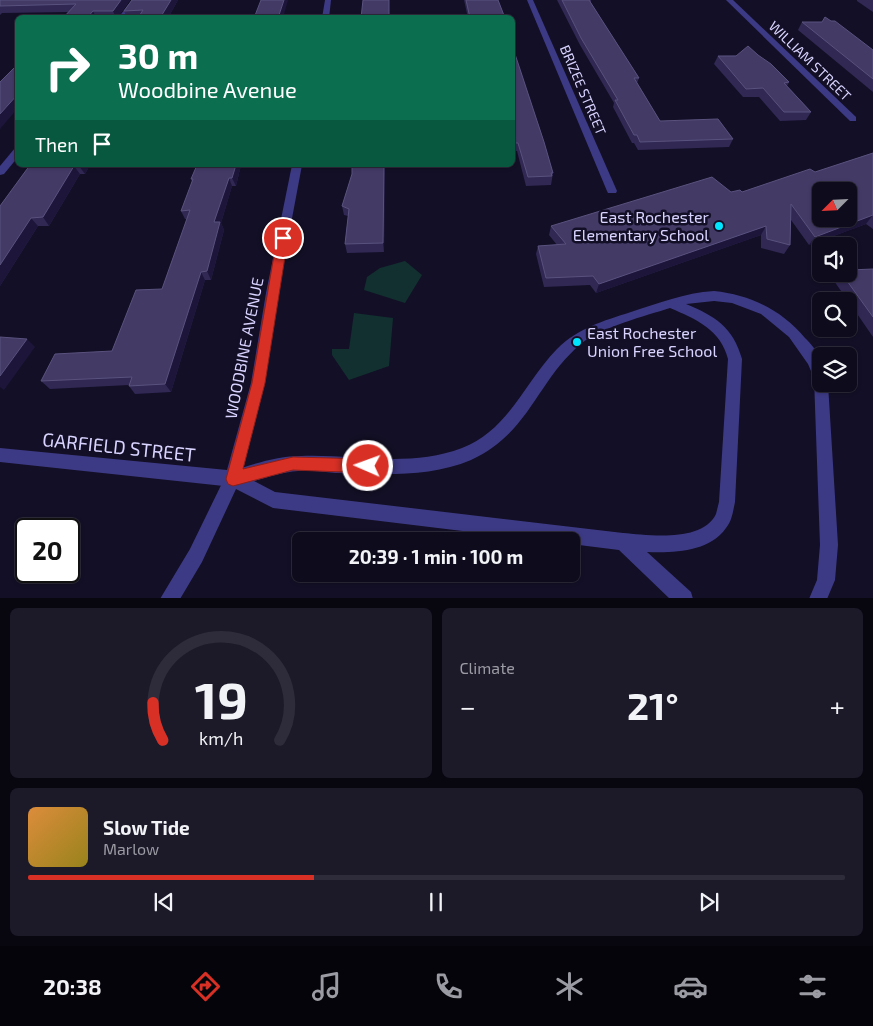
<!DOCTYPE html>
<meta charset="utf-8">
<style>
:root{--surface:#0e0b1c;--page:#1c1929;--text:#f1f3f6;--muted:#9b9ba3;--line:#2e2b3b;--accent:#d93025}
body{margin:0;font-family:"Exo 2",sans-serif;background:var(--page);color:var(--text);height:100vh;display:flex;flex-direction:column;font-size:19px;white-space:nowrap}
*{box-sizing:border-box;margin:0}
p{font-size:16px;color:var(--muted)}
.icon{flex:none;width:28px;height:28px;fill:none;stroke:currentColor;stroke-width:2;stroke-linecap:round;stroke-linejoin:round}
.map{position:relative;height:598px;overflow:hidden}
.panel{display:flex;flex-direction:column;gap:10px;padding:10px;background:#08060f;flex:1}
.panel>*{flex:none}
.hud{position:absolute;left:15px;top:15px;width:500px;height:152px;border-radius:8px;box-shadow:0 1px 4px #0004,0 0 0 1px var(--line);background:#0b6e4f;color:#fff;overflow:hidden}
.needle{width:32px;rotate:246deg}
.tools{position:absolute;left:812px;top:182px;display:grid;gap:10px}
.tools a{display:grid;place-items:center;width:45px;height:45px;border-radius:8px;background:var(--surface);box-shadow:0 1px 4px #0004,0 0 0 1px var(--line);font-size:25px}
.speed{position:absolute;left:15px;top:518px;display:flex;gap:10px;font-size:25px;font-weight:700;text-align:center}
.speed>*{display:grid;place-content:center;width:65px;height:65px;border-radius:50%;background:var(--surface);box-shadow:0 1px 4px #0004,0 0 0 1px var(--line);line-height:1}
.speed .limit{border:2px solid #111;border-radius:8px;background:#fff;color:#111}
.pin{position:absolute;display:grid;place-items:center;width:42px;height:42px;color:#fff;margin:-21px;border:2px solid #fff;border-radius:50%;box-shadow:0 1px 5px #0007}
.me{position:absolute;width:55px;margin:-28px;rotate:272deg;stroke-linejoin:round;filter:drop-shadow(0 0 4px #0008)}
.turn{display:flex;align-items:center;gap:18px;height:105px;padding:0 20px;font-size:22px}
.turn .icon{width:65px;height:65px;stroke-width:2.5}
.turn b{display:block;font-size:35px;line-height:42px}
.then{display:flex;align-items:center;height:48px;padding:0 20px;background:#0003;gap:10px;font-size:19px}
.big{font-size:38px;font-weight:700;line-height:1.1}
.panel .widget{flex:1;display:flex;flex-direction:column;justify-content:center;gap:8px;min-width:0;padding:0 18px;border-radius:8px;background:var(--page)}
.panel .dial{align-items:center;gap:0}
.dial svg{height:130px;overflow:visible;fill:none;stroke:var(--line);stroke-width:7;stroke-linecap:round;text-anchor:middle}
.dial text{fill:var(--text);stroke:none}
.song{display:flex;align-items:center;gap:15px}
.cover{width:60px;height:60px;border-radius:8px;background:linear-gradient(135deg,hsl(30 70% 55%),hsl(50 70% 35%))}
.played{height:5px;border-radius:2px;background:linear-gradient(90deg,var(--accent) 35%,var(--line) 35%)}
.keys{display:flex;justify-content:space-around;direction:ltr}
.heat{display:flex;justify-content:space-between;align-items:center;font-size:28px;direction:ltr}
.panel .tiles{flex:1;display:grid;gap:10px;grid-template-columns:1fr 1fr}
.widget:last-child{grid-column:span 2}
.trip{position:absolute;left:292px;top:532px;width:288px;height:50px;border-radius:8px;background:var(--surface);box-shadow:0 1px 4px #0004,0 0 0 1px var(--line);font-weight:700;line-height:50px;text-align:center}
.tabs{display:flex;height:80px;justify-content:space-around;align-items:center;background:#06040b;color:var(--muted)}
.tabs .icon{width:35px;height:35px}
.tabs .on{color:var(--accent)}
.tabs b{font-size:22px;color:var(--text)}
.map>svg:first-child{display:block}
</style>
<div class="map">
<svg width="873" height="599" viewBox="0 0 873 599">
<rect width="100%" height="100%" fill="#130f26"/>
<g fill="#12302f">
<polygon points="405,261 422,275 405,303 364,290 367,277 380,268"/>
<polygon points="354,313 393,318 389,366 349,380 332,355 332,349 349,349"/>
</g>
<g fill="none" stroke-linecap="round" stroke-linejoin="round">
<path fill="#3d3a85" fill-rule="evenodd" d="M714 291C750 295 781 309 805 338 811 344 818 352 821 360 823 367 821 377 821 384H828L838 545 835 580 827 599H809L817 580 820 545 814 378 808 364 789 337 761 314 732 303 714 301 686 304C715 316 733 327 742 359L735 502C733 511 732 521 726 528 709 552 674 553 647 552L691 592 693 599H670L619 550 571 544V541H545L273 508 236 489 202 562 180 599H160L190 549 227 473C249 465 277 456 301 456 354 454 410 468 462 448 509 430 524 383 557 349 578 328 603 321 631 312 659 303 684 293 714 291ZM670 308C696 319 721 330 728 359L719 502C718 506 717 510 716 514 702 543 648 535 623 533L275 492 254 481C268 477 283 472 298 471 311 470 323 472 336 473 380 474 429 478 471 460 531 432 536 381 582 343 602 327 645 316 670 308Z"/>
<g fill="#3d3a85" fill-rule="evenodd">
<polygon points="132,0 138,0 125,18 118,18"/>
<polygon points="325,0 331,0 329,18 322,18"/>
<polygon points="527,0 533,0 617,191 616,193 608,193 607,191"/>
<polygon points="726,0 733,0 856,117 856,121 850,121"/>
<polygon points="18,147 18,157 4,174 0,175 0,166 15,148"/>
<polygon points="292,165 302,165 278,293 265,383 239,485 233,487 0,462 0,448 227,470 251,383 266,293"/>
</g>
</g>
<g fill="#312854">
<polygon points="0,0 130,0 117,18 63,18 68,12 2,13 0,15"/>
<polygon points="132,0 178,0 168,18 127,18 124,11"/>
<polygon points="464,0 498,0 505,18 468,18"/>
<polygon points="557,0 591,0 591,3 639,78 637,83 660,121 733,139 729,147 638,150 634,143 632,143 613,107 614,103 580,45"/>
<polygon points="857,0 873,0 873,12 857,1"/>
<polygon points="802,22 873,50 873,92 798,30"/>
<polygon points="512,45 553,173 551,185 526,186 517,151 512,151"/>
<polygon points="758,55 789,82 787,86 811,112 806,120 780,121 759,97 743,97 714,64 718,56"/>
<polygon points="873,153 873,229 866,224 809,245 791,220 790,245 784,254 761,248 761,235 596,293 590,285 544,287 536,254 538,246 557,245 549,235 551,226 731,192 742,192 815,172"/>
<polygon points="30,165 90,165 85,174 80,174 49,226 38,226 0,286 0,206"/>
<polygon points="241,165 236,186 232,186 221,223 224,230 211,280 205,280 171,392 135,394 129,386 129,385 50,389 41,381 112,351 162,289 187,219 185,219 181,211 192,182 191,179"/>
<polygon points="385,165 384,252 347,253 345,244 348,216 344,215 342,206 352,174"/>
<polygon points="873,269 873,337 849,302 849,301 848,301 832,278 836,274 842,274"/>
</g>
<g fill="#1d163a">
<polygon points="121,0 130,0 117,18 116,18 113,11"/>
<polygon points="171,0 178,0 168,18 160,18"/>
<polygon points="284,0 288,0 283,18 278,18"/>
<polygon points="93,11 96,18 87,18"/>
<polygon points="18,94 18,108 0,129 0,114"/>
<polygon points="80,165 90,165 85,174 79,166"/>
<polygon points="236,165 241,165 236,186 232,178"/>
<polygon points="384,165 385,165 384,252 383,243"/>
<polygon points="74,166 80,174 49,226 43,217"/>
<polygon points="229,178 232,186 221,223 224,230 211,280 207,271 214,222"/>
<polygon points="873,215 866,224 809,245 815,237"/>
<polygon points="31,218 38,226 0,286 0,265"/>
<polygon points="766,226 761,235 596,293 599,284"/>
<polygon points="201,272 205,280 171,392 165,384"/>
<polygon points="27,339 35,347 4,390 0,387 0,376"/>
</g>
<g fill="#433a66" stroke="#5a527e" fill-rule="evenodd">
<polygon points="0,0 121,0 113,11 93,11 87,18 63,18 76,4 0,6"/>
<polygon points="132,0 171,0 160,18 138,18 143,10 124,11"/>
<polygon points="261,0 284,0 278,18 254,18"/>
<polygon points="363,0 389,0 389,18 361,18"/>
<polygon points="466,0 498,0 505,18 470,18"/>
<polygon points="562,0 589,0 639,78 634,78 660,121 718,119 733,139 640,142 637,135 634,135 615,100 618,100 581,38"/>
<polygon points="825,17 831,21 835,21 873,50 873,79 802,22 822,22"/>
<polygon points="512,45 544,142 553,173 551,173 552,176 528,177 518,143 512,143"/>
<polygon points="748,46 758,55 771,64 789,82 784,83 811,112 784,112 763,88 746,89 718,56 736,56"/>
<polygon points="18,64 18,94 0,114 0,82"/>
<path d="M873 153V215L815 237 791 204 790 245 767 239 766 226 599 284 593 276 546 278 538 246 566 244 551 226 712 177 731 192 740 190 742 192 810 169 815 172ZM821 191H849V219H821Z"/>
<polygon points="30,165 80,165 74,166 43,217 31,218 0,265 0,206"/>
<polygon points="197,165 236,165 232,178 229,178 214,222 220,222 207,271 201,272 165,384 129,386 132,377 41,381 55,354 112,351 136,290 162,289 190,210 181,211 193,179 191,179"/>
<polygon points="352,165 384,165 383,243 345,244 349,209 342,206 352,174"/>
<polygon points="873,269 873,317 842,274 849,274 849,270"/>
<polygon points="0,337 27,339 0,376"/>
</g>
<polygon fill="#d93025" stroke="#8d1f18" points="283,235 288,238 265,383 243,469 293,457 368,459 373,461 375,466 373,471 368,473 293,470 233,486 228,484 226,479 252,383 277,238"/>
<g fill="#00e5ff" stroke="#130f26" stroke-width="2">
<circle cx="719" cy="226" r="5"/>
<circle cx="577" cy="342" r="5"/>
</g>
<g text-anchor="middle" stroke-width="5" stroke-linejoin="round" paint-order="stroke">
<g font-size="14" fill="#d9d4ff" stroke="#130f26">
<text transform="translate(810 61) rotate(44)" y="5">WILLIAM STREET</text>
<text transform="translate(583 90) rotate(67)" y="5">BRIZEE STREET</text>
</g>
<g font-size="16" fill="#d9d4ff" stroke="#130f26" text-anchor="end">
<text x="709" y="223">East Rochester<tspan x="709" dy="18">Elementary School</tspan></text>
<text x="587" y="339" text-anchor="start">East Rochester<tspan x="587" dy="18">Union Free School</tspan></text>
</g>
<g font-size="16" fill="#d9d4ff" stroke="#130f26">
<text transform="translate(244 348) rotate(-79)" y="6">WOODBINE AVENUE</text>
</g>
<g font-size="19" fill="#d9d4ff" stroke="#130f26">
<text transform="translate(119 447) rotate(6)" y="7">GARFIELD STREET</text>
</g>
</g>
</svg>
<div class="tools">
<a><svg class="needle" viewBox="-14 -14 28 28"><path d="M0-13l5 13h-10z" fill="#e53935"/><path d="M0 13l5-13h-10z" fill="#9b9ba3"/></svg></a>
<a><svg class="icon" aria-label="sound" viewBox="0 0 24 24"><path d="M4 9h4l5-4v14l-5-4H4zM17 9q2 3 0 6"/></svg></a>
<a><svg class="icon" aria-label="search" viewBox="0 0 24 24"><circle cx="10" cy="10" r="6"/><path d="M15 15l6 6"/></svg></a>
<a><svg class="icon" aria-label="layers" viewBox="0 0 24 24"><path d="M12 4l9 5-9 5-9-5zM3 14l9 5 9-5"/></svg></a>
</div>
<div class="speed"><div class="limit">20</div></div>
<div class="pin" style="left:283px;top:238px;background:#d93025"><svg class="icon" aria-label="arrive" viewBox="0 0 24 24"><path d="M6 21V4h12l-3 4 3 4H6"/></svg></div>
<svg class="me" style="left:368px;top:466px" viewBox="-20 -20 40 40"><circle r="17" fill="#d93025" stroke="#fff" stroke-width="3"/><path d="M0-11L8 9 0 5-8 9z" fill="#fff"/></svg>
<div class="trip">20:39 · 1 min · 100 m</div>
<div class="hud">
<div class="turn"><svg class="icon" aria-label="right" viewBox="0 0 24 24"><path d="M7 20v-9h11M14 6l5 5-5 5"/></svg><div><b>30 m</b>Woodbine Avenue</div></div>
<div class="then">Then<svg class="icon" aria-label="arrive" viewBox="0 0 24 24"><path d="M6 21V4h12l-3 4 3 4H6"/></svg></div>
</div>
</div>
<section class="panel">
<div class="tiles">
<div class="widget dial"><svg viewBox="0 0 100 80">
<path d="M14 69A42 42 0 1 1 86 69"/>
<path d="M14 69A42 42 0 0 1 8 46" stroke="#d93025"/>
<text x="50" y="56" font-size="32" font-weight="700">19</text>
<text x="50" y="72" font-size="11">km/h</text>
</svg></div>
<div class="widget"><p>Climate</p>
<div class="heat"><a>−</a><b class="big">21°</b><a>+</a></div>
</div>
<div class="widget">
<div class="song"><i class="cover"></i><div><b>Slow Tide</b><p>Marlow</p></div></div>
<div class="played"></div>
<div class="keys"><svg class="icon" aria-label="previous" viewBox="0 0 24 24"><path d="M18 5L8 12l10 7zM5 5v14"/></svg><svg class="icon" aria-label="pause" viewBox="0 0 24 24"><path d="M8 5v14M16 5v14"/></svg><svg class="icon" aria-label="next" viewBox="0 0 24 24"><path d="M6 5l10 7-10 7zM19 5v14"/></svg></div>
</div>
</div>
</section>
<nav class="tabs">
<b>20:38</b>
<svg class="icon on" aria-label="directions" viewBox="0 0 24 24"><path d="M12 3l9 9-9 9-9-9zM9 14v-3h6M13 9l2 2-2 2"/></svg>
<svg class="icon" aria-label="music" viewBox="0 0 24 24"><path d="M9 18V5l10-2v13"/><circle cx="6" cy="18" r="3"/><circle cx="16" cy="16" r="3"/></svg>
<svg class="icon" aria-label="phone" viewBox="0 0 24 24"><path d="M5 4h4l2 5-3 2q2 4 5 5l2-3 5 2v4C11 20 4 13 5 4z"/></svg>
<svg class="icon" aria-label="climate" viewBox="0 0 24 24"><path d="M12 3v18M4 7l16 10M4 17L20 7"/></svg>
<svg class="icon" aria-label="car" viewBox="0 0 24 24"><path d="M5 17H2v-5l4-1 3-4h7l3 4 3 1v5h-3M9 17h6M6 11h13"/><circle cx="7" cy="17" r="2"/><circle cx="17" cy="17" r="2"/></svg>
<svg class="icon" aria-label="filters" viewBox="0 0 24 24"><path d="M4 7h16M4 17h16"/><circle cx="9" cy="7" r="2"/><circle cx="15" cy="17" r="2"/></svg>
</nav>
